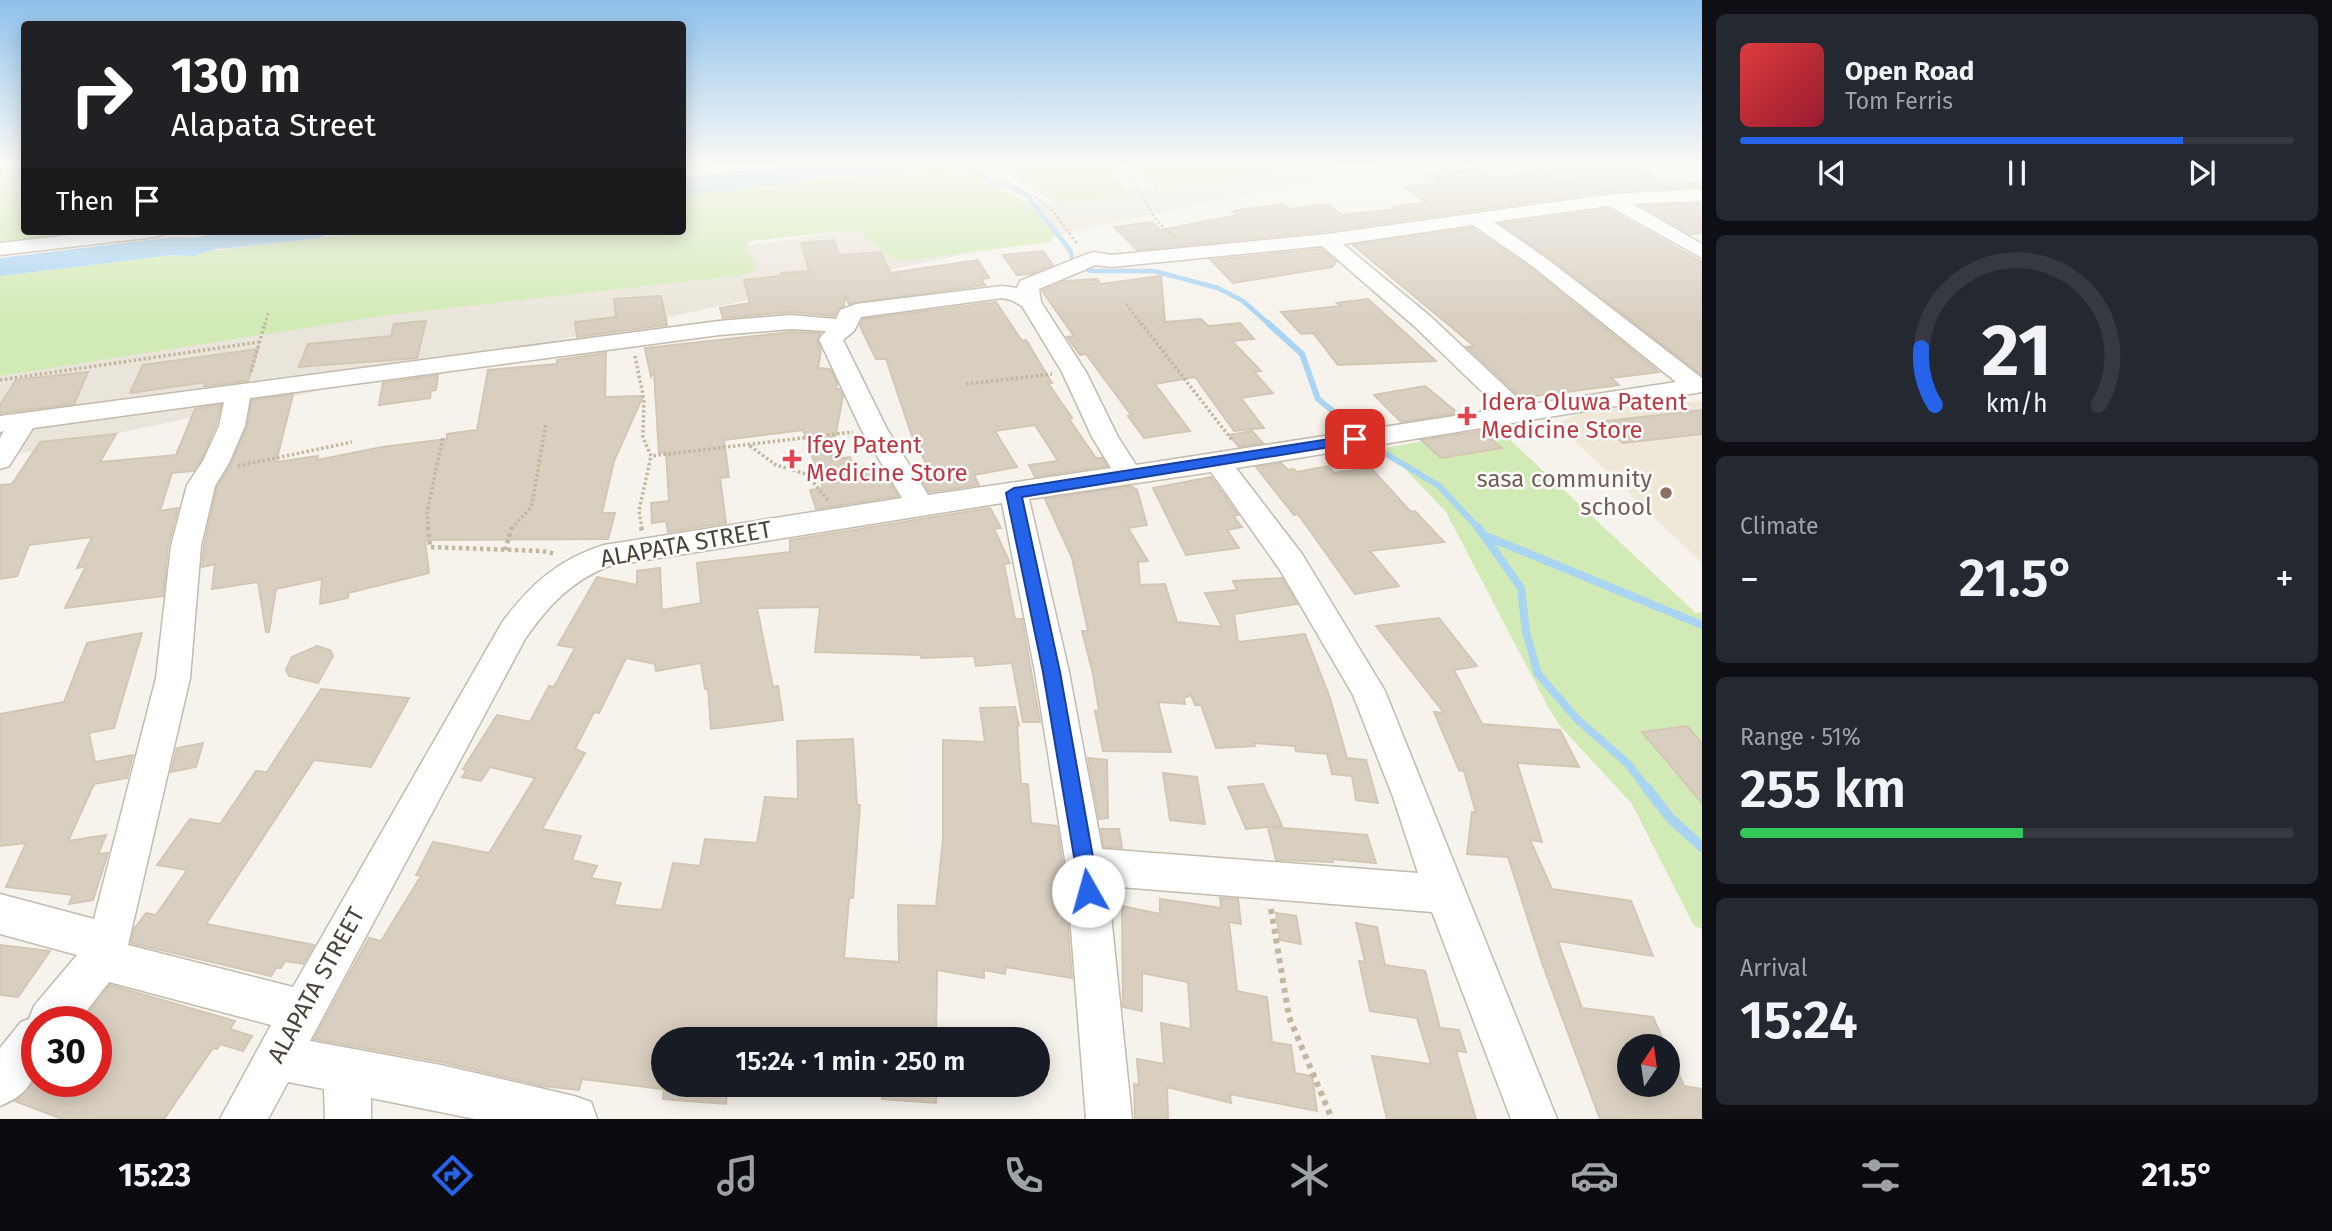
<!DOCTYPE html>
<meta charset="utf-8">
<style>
:root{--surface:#171b24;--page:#242831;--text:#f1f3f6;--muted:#9ea1a6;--line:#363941;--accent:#2563eb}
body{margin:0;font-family:"Fira Sans",sans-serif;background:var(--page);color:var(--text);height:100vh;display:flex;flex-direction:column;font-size:26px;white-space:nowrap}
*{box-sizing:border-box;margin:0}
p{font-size:23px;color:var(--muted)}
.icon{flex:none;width:38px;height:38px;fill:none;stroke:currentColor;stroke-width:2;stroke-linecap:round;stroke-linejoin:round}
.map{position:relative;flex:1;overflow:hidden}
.drawer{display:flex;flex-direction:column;gap:14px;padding:14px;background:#0d0f14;width:630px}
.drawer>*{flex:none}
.banner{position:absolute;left:21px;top:21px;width:665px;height:214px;border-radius:7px;box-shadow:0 4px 18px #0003;background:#202124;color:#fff;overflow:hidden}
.needle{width:46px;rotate:13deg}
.controls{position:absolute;left:1617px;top:1034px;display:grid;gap:14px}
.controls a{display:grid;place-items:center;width:63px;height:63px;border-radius:50%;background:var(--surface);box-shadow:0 4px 18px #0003;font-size:35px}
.speed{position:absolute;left:21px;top:1006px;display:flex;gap:14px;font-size:35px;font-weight:700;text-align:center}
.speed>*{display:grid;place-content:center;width:91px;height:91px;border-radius:50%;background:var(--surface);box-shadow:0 4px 18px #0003;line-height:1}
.speed .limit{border:10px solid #d22;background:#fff;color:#111}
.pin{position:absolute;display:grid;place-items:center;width:60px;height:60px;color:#fff;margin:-30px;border-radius:14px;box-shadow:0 4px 10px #0006}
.me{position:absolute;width:77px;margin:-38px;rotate:353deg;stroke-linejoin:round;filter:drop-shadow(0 0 5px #0008)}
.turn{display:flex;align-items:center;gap:24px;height:147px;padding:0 35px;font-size:32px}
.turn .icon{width:91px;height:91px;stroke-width:2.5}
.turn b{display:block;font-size:49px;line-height:60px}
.then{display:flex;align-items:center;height:66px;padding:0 35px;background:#0003;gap:14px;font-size:26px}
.big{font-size:52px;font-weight:600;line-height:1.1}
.drawer .widget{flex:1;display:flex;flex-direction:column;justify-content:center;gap:10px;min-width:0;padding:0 24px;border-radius:10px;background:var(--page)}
.drawer .dial{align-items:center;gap:0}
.dial svg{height:182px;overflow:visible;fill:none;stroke:var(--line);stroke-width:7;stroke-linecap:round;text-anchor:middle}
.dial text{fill:var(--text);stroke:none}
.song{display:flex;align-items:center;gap:21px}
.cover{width:84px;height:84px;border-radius:10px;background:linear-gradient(135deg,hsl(0 70% 55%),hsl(350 70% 35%))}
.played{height:7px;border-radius:4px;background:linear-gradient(90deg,var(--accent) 80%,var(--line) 80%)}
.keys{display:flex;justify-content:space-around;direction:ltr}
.heat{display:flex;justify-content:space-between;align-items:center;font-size:38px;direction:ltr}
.charge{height:10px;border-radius:5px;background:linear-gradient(90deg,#34c759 51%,var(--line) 0)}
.trip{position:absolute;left:651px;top:1027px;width:399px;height:70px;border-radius:35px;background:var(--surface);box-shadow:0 4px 18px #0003;font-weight:600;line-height:70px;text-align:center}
.tab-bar{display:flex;height:112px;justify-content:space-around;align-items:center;background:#090b0e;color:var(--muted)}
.tab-bar .icon{width:49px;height:49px}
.tab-bar .on{color:var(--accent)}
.tab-bar b{font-size:32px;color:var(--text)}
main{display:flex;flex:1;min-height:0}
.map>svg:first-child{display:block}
</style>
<main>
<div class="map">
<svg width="1702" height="1119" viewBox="0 0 1702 1119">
<rect width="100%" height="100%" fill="#f6f3ec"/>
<polygon fill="#eae5da" points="1307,164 1392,164 0,458 0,354"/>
<polygon fill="#efe8d6" points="1702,401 1702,563 1557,424 1587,410"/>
<g fill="#d2eab5">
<polygon points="24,164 24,231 138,231 0,247 0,165"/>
<polygon points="990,164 1110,164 1127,196 1057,204 1017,178"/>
<polygon points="1345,164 1156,188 1133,164"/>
<polygon points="935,168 959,170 1018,198 1038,214 1054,234 1054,238 1049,242 902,261 892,258 856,230 750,241 745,246 756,266 753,272 743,275 388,315 0,376 0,276 377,231 682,231 683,195"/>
<polygon points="1497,428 1696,613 1702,612 1702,929 1694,926 1632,804 1560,726 1548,707 1446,512 1385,448"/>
</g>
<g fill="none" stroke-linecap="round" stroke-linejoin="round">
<polyline stroke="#a9d4f2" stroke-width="4.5" points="961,164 996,184 1009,186 1027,196 1070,250 1074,265 1091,271 1154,271 1218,288 1243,301 1270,325"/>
<polyline stroke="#a9d4f2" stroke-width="6" points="1268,323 1302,354 1318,399 1383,452 1439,486 1479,529"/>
<g stroke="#a9d4f2" stroke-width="8">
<polyline points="1478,527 1521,588 1526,632 1538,674 1577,719 1628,764 1647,789"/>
<polyline points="1486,536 1702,625"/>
</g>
<polyline stroke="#a9d4f2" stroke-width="10" points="1646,787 1670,818 1702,847"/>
<g fill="#a9d4f2" fill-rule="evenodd">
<polygon points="805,164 914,164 911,169 872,177 829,175 792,183 682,195 682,179"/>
<polygon points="232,231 327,231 323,237 313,239 217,249 193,256 174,255 0,276 0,258 174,237 193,238"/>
</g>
</g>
<g fill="#d8cfc1" stroke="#d3c7b4" stroke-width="2">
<polygon points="1560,164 1630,164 1670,184 1702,182 1702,186 1612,191 1327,231 1137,250 1114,227 1152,222 1160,230 1238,215 1233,211 1283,204 1290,209 1328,204 1342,215 1397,209 1394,207 1426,202 1404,187 1439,183 1425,175 1476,168 1493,177 1569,169"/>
<polygon points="1702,204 1702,233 1690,234 1642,206"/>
<polygon points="1608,209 1702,262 1702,375 1548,256 1501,224"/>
<polygon points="1472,228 1530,268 1659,372 1611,378 1619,385 1521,398 1467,347 1474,346 1353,245"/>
<polygon points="834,240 839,255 881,252 890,273 978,260 989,278 981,279 985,285 849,304 845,296 844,306 838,309 834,316 791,312 723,318 720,308 750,303 744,280 781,276 781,273 809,271 801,243"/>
<polygon points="1321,249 1336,262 1332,267 1233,283 1211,260"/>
<polygon points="1043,251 1053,265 1030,274 1017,275 1003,255"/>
<polygon points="1161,276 1165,322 1201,319 1208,326 1240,323 1254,339 1232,341 1261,371 1254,372 1273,393 1241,398 1264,428 1234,431 1195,377 1155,384 1190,431 1144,438 1128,416 1131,415 1086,354 1080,355 1067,337 1074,336 1042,291 1065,281 1097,279 1101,284"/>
<polygon points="661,296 667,325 577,337 575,322 616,317 614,299"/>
<polygon points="1368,299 1436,361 1338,365 1313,333 1301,334 1281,312 1341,306 1337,303"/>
<polygon points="996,302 1022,341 1026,340 1052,383 1048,383 1072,418 1069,419 1096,458 1102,458 1107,466 1035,477 1029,465 1058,461 1035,425 995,431 1017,467 974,475 979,485 929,492 914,467 927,465 912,436 886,359 876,359 860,326 863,319"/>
<polygon points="426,321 417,358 299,367 308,344 391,336 394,324"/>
<polygon points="791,332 820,333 817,340 821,350 818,368 830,369 837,383 836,389 839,389 843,396 831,460 850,457 856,472 881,468 898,496 816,509 810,490 823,488 803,430 724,440 729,477 720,478 726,523 668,532 666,521 652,523 651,503 669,501 666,452 659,453 654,372 651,377 645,348"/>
<polygon points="258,349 248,381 204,386 206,382 130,393 143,365"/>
<polygon points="606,353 605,397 643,396 614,461 602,513 615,513 608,539 425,540 429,573 348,593 348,598 320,604 322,579 276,589 269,632 266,632 258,582 212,589 215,564 202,567 204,546 217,487 231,464 247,427 252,400 293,395 276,462 318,456 317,460 382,447 447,439 447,434 477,430 488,370 557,364 557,360"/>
<polygon points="88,372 74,404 0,413 0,405 16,380"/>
<polygon points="438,375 436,390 431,391 430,398 379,405 383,383"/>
<polygon points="1425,386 1458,413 1401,422 1374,395"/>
<polygon points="221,405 216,425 201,460 193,471 172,473 160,511 178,508 168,546 163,596 65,608 86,566 77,568 92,537 29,545 17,576 0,579 0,485 12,484 40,442 116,434 100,462 176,455 195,409"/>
<polygon points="1702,410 1702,434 1623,443 1598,422"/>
<polygon points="1252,431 1263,443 1239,447 1229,435"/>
<polygon points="1481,431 1502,448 1441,458 1421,440"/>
<polygon points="1281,463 1288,470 1294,469 1297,472 1328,466 1334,473 1371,468 1411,512 1415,511 1444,542 1370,551 1399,586 1355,594 1298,514 1294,515 1256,467"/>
<polygon points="1211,477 1238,515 1233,516 1242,527 1227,530 1239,548 1186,555 1153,488"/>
<polygon points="1131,486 1137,490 1147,525 1128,528 1148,561 1138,562 1140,585 1165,584 1177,622 1222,627 1205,593 1237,590 1233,581 1282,578 1297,604 1234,614 1238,642 1305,634 1330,698 1347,758 1366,760 1378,803 1356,800 1352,776 1332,774 1327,754 1296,751 1295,746 1253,743 1255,746 1216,748 1201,705 1195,705 1191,695 1184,698 1185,704 1158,702 1171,752 1103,751 1095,711 1099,711 1093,674 1082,631 1088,631 1072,558 1045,499"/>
<polygon points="990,508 1001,528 994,529 1010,563 1004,564 1015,619 1022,619 1040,722 1023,722 1012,663 976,666 974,656 921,658 921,655 815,652 820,607 757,608 773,687 778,686 783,720 711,729 708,689 705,689 701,663 656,671 655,664 626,658 599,713 594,712 575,749 585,753 542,829 581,836 572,860 597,866 591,878 621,883 614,905 662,910 673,863 700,866 705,839 757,843 765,797 798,799 797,741 853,739 857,805 860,805 853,898 849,898 844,958 899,962 898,905 936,906 943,839 943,740 985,742 980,708 1015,707 1019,726 1017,726 1021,784 1028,784 1031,823 1057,826 1063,866 1072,978 1006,967 1005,974 984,970 984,978 937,970 936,1040 663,1040 663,1089 582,1079 579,1090 543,1086 442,1062 314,1039 369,938 381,941 421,876 416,875 433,842 489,853 535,778 490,767 481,781 462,777 467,770 463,769 497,715 530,722 549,686 554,687 575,648 558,645 597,577 637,585 637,571 660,568 662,610 701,603 697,563 790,552 790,540"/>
<polygon points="1439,618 1477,666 1454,670 1482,724 1560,730 1579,767 1517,763 1542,842 1530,840 1552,889 1631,901 1653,956 1558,941 1582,1008 1653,1017 1666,1046 1629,1046 1629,1085 1668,1085 1668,1050 1684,1086 1702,1089 1702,1119 1600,1119 1542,963 1508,857 1467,854 1472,812 1476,813 1464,771 1459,770 1434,712 1444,713 1376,626"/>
<polygon points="142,633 114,728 89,733 95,762 133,755 127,778 94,784 68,841 106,835 98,854 108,853 93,900 69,904 73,895 6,887 26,843 0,846 0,714 64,702 87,643"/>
<polygon points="317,646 330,650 333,656 318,683 289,676 286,670 292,657"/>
<polygon points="321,689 409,698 371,767 314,760 206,924 314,945 303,964 285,961 281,968 276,968 271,976 131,943 134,929 146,913 156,915 187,870 157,865 190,819 220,824 256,771 267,772"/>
<polygon points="1687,726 1702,743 1702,803 1642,732"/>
<polygon points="203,743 196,767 171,772 177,748"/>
<polygon points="1088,758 1107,760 1108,818 1099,819"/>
<polygon points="1163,773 1197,777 1205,824 1170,820"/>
<polygon points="1263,784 1282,826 1271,827 1367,835 1376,863 1332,859 1333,862 1276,860 1268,827 1246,829 1228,787"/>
<polygon points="1101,829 1119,829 1122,848 1104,847"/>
<polygon points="1220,898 1238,899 1241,924 1229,922 1237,991 1267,997 1272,1042 1291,1045 1295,1073 1312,1076 1317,1111 1230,1094 1231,1103 1167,1087 1168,1119 1135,1119 1134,1084 1139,1085 1137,1059 1164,1064 1161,1023 1191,1029 1188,982 1142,973 1142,1011 1123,1007 1122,906 1160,914 1160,899 1221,908"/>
<polygon points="1276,913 1296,916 1301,944 1280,940"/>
<polygon points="1356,923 1377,927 1385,965 1425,971 1440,1028 1459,1030 1466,1052 1456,1051 1476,1119 1387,1119 1372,1056 1431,1064 1417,1018 1370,1011 1359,961 1365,962"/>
<polygon points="0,945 50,951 18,997 0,995"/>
<polygon points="110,985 235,1021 230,1029 252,1036 243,1051 220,1044 217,1049 213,1048 164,1119 62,1119 15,1101 34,1082 96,1082 96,1022 81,1022"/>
<polygon points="664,1085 728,1085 726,1104 663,1099"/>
<polygon points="883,1085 936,1085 936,1103 882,1099"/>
</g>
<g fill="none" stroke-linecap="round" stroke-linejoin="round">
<defs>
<g id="minor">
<polygon points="708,164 765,164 756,169 682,178 682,168"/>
<path d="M1702 189V201L1633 204 1702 244V258L1609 206 1494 222 1546 258 1702 378V392L1236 468 1302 554 1385 691 1557 1119H1511L1432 912 1108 886 1132 1119H1086L1066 866 1035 672 1002 503 609 566C571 581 548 606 525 639L310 1041 441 1065 574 1096 591 1102 597 1119H475L371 1098V1119H325L324 1089 288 1082 268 1119H220L271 1025 109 982 78 1022H37C37 1062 44 1088 0 1106V1048L21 1022 29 1019 34 1006 77 955 0 934V894L94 919 156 678 171 546 187 485 203 461 219 426 224 402 33 428 9 466 0 469V438L4 431 0 432V416L719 321 791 315 836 319 840 310 856 304 1002 286 1017 288 1020 281 1087 254 1094 252 1111 255 1327 234 1612 194ZM1473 225 1532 266 1676 382 1525 405 1430 316 1343 244ZM1322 246 1414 326 1500 409 1136 465 1118 437 1086 372 1041 302 1039 289 1096 265 1111 267ZM1002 298 1011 300 1022 306 1062 372 1092 437 1111 468 928 495 887 429 843 340 854 331 861 317ZM791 329 826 331 819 339 861 429 902 498 604 545C559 559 531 584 503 621L293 987 128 945 190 678 201 546 215 486 229 463 245 426 250 398 719 335ZM1211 472 1280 570 1353 695 1393 797 1418 873 1102 849 1069 672 1029 499Z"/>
<polygon points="104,231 165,231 162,235 155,237 0,255 0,243"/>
</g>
</defs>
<use href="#minor" stroke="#c2bbae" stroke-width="3"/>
<g stroke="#c4b79f" stroke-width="2.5" stroke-dasharray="2.5 2.5" stroke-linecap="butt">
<polyline points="973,164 1041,201 1055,214 1078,245"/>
<polyline points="1119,164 1136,183 1156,220 1177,239"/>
<polyline points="1481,164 1579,186"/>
<polyline points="1126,304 1142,325"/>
<polyline points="265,325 268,313"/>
</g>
<g stroke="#c4b79f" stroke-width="3.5" stroke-dasharray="2.5 2.5" stroke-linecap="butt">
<polyline points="1141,323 1232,440"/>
<polyline points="635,356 644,400 643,437 651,456 853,432"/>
<polyline points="251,372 265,323"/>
<polyline points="0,380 259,342"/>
<polyline points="966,384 1052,374"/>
<polyline points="750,446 776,465 806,474 829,501"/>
<polyline points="238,466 352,442"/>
<polyline points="428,529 427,512 443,437"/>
<path d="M512 529C517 519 529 514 532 504L546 423"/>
<polyline points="642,529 639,511 651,456"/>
</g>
<g stroke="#c4b79f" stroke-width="4.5" stroke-dasharray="3.5 3.5" stroke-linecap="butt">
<polyline points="428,527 430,547 542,551 556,554"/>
<polyline points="641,527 642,531"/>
<polyline points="505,550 512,527"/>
</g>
<polyline stroke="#c4b79f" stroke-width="6" stroke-dasharray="5 5" stroke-linecap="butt" points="1271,909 1289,1017 1332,1119"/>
<use href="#minor" fill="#fff" fill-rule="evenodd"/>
</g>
<linearGradient id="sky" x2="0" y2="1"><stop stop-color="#8fc1ec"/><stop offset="0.51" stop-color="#fbfaf6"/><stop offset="1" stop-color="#fbfaf6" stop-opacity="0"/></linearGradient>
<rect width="1702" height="321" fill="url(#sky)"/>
<polygon fill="#2563eb" stroke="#184099" stroke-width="2" points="1355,435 1362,439 1360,442 1022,497 1060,672 1099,891 1096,898 1088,901 1081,898 1043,672 1006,493 1014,488"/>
<g fill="#e0444e" stroke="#fff" stroke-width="2.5">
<path d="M1463.5 405.5h7v7h7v7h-7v7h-7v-7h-7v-7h7z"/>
<path d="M788.5 448.5h7v7h7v7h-7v7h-7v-7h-7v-7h7z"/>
</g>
<circle fill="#8d6e63" stroke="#fff" stroke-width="2.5" cx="1666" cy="493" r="7"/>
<g text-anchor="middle" stroke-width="5" stroke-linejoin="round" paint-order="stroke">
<g font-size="24" fill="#be3a42" stroke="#fff" text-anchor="start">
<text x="1481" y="410">Idera Oluwa Patent<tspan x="1481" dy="28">Medicine Store</tspan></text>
<text x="806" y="453">Ifey Patent<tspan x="806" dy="28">Medicine Store</tspan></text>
</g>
<g font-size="24" fill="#785e54" stroke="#fff" text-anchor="end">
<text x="1652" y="487">sasa community<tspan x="1652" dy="28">school</tspan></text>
</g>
<g font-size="24" fill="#4b4439" stroke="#fff">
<text transform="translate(686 544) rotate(-10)" y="8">ALAPATA STREET</text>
<text transform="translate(316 985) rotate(-61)" y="8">ALAPATA STREET</text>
</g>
</g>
</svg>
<div class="controls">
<a><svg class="needle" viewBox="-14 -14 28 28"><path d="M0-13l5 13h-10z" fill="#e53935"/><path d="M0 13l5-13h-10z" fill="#9ea1a6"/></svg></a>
</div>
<div class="speed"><div class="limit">30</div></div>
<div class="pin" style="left:1355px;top:439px;background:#d93025"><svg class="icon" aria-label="arrive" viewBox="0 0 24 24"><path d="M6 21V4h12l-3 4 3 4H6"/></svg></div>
<svg class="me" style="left:1088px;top:891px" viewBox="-20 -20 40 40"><circle r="19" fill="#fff"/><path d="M0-13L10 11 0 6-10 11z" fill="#2563eb"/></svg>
<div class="trip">15:24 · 1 min · 250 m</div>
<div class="banner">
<div class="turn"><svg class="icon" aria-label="right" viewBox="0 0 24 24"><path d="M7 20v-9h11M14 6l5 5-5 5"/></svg><div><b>130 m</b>Alapata Street</div></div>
<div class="then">Then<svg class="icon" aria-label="arrive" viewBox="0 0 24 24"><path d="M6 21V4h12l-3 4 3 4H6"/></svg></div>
</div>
</div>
<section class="drawer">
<div class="widget">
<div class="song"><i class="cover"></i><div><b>Open Road</b><p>Tom Ferris</p></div></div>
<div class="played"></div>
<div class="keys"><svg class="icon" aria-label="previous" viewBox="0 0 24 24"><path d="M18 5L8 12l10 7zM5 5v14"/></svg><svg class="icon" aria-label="pause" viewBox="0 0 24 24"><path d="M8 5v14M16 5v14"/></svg><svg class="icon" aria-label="next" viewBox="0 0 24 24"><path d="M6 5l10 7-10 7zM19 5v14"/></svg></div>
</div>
<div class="widget dial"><svg viewBox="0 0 100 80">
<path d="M14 69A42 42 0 1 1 86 69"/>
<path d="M14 69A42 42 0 0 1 8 44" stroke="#2563eb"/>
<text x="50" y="56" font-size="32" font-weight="700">21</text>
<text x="50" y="72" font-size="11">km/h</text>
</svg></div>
<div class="widget"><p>Climate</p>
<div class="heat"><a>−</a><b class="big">21.5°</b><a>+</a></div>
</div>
<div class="widget"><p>Range · 51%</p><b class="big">255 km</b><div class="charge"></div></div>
<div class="widget"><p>Arrival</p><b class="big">15:24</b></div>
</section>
</main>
<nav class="tab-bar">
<b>15:23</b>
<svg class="icon on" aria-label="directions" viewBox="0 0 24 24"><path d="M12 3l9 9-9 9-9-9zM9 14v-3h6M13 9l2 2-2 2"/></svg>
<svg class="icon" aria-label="music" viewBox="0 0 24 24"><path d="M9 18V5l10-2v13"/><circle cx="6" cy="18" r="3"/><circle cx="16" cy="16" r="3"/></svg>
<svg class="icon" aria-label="phone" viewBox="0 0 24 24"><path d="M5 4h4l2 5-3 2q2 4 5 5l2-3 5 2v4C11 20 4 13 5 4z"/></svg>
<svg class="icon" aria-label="climate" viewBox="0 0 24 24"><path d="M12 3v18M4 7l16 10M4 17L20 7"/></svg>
<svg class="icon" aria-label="car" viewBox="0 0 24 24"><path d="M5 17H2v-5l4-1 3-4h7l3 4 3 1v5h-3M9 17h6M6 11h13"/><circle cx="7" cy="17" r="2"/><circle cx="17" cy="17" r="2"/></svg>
<svg class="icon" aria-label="filters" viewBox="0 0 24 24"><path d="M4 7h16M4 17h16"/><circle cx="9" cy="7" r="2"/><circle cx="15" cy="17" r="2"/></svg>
<b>21.5°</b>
</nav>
